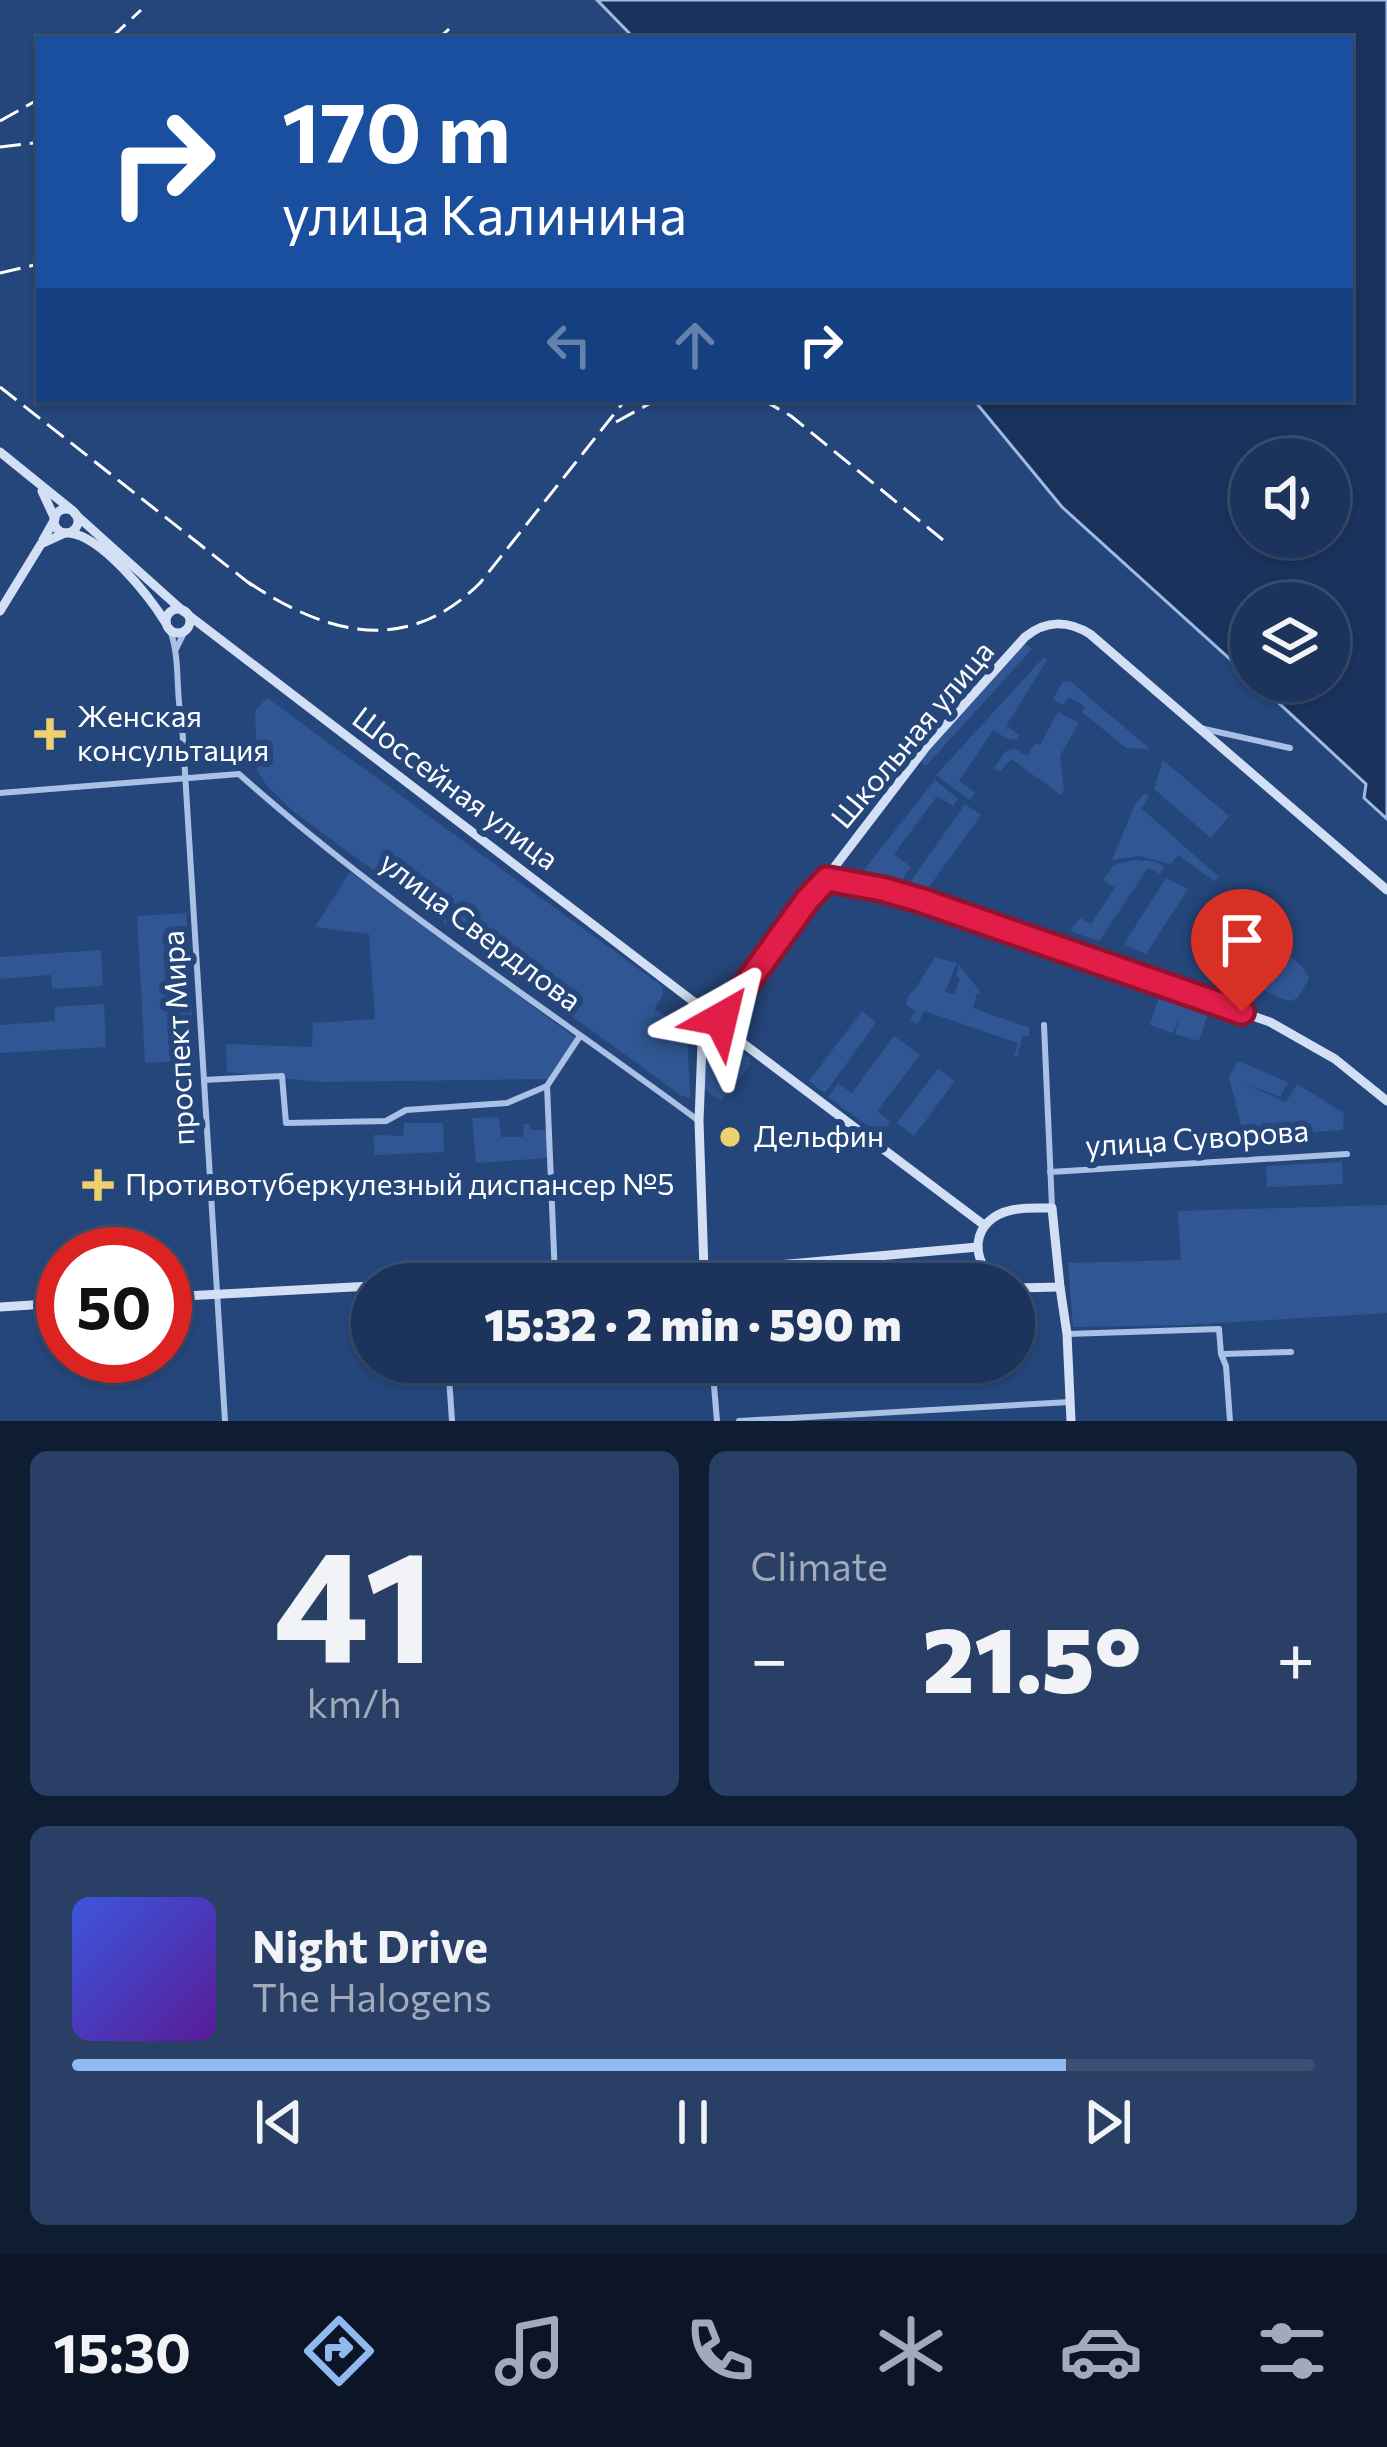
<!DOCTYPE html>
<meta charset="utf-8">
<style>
:root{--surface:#1c345c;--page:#293f65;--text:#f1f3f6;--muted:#a0aabb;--line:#3a4f72;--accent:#90b9f0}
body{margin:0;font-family:Commissioner,sans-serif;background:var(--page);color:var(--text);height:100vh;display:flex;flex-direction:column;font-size:45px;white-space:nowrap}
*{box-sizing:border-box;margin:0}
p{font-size:39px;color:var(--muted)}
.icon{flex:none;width:66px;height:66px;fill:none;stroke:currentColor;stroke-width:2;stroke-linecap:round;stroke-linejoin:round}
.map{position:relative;height:1421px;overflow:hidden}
.panel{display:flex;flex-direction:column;gap:30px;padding:30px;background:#0f1d33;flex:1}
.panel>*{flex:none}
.banner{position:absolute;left:36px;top:36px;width:1317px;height:366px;border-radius:0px;box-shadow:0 3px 9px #0004,0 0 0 3px var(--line);background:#1a4fa0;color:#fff;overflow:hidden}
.tools{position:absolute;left:1230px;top:438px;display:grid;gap:24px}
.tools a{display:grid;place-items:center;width:120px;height:120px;border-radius:50%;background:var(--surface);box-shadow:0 3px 9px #0004,0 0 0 3px var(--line);font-size:60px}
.speed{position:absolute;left:36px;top:1227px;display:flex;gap:24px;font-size:60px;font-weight:700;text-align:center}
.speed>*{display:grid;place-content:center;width:156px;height:156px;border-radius:50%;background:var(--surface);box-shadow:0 3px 9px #0004,0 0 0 3px var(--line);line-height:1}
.speed .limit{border:18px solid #d22;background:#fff;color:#111}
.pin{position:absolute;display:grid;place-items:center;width:102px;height:102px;color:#fff;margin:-123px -51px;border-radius:50% 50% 50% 0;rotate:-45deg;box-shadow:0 0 12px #0007}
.pin .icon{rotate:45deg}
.me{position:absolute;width:132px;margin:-66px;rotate:37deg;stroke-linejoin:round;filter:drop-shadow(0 0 9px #0008)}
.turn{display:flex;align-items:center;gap:42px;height:252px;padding:0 48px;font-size:54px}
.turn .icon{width:156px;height:156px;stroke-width:2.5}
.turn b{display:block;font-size:84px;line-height:102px}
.lanes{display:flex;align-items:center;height:114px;padding:0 48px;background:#0003;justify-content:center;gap:60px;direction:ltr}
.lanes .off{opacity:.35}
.big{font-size:90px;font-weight:800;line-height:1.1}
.panel .tile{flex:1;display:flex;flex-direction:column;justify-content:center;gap:18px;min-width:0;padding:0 42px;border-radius:18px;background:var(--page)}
.panel .dial{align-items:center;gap:0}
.dial b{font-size:156px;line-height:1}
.song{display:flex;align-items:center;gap:36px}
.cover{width:144px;height:144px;border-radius:18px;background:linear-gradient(135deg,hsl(230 70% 55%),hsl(270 70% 35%))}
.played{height:12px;border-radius:6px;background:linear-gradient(90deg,var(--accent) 80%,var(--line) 80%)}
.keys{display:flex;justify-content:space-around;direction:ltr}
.heat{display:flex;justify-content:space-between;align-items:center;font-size:66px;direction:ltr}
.panel .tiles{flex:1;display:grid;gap:30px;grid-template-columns:1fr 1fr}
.tile:last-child{grid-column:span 2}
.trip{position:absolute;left:351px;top:1263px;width:684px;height:120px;border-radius:60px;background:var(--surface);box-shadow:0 3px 9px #0004,0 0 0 3px var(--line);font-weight:800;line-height:120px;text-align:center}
.dock{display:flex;height:192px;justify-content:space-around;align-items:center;background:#0b1525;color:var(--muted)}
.dock .icon{width:84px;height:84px}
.dock .current{color:var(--accent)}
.dock b{font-size:54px;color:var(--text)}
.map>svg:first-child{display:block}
</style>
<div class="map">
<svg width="1387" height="1421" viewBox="0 0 1387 1421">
<rect width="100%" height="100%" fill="#25467b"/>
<g fill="#305793">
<polygon points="1025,643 1032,649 926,766 919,761"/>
<polygon points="1044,657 1047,660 1006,726 1020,735 1017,740 1006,738 993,730 959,781 975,793 970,800 936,775"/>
<polygon points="1063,681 1071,682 1150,749 1126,748 1082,712 1085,706 1069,697 1063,705 1053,699"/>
<polygon points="267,698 662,986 663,995 654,1009 687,1028 690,1098 680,1095 294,812 267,786 257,770 255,711"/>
<polygon points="1058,712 1079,723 1060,756 1064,791 1061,795 1011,759 1000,772 994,768 1006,751 1015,749 1027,756 1035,743 1040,745"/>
<polygon points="1163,760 1229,816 1211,838 1154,789"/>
<polygon points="935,780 958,799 953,806 937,796 894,854 911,867 899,884 892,875 889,880 862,872"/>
<polygon points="1145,793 1149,797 1141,808 1219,877 1214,881 1178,855 1171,864 1139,856 1112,860 1135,804"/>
<polygon points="965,804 981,815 926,891 911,881"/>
<polygon points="1134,860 1152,861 1165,866 1160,874 1148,868 1099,941 1070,931 1080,918 1091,924 1115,888 1103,880 1114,865"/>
<polygon points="350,872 576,1038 549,1079 320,1082 227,1072 226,1044 312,1047 313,1023 375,1019 369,934 315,927"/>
<polygon points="1166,878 1188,889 1146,954 1124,944"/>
<polygon points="186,913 195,1060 145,1063 137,916"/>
<path d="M1235 938H1244C1267 947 1301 954 1309 979L1298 997 1292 1001 1283 999 1228 974 1223 969 1221 952Z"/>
<polygon points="101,950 103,986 52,989 51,975 0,979 0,957"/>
<polygon points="935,957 957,963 945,992 955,995 960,978 956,976 959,965 982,994 977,993 973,1008 1029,1028 1029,1036 1022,1036 1018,1056 1014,1057 1018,1043 924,1011 918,1024 910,1020 915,1011 906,1005 909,994 914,991"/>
<polygon points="1162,988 1211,1004 1209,1012 1204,1012 1207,1015 1199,1041 1175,1034 1180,1014 1173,1033 1150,1025 1159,998 1189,1007 1159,996"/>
<polygon points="104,1004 106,1047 0,1053 0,1025 55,1021 54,1007"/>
<polygon points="862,1011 876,1023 825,1093 809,1081"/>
<polygon points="717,1033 752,1060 749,1060 750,1065 721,1101 701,1086 703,1054 733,1056 704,1051"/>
<polygon points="894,1036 920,1055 877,1111 890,1122 880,1135 828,1097 838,1083 852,1093"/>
<polygon points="1238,1061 1288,1082 1280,1097 1238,1081 1286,1102 1297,1084 1344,1113 1343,1130 1244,1136 1229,1077"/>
<polygon points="938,1069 955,1081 914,1136 897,1123"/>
<polygon points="499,1117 501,1137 523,1137 524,1124 528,1124 531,1130 547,1130 548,1158 476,1163 472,1118"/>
<polygon points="404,1123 443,1123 444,1152 375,1155 373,1135 403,1136"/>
<polygon points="1342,1162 1343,1184 1267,1187 1266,1166"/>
<polygon points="1387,1205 1387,1313 1186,1325 1073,1327 1068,1263 1181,1260 1178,1211"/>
</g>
<path fill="#1a325c" stroke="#9dbbe5" stroke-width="3" fill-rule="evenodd" d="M597 0H1387V819L1364 798 1366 784 1255 681H1329V603H1251V678L1062 507 973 399H1350V39H635ZM1251 459H1329V537H1251Z"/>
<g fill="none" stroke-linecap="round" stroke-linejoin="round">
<g stroke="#a9c1e4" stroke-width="6">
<path d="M170 630C181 660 175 693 182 724L225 1421"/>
<polyline points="176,649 185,631"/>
<polyline points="1200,728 1290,748"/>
<path d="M0 793 239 774C382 902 545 1007 699 1121"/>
<polyline points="1044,1025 1052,1207"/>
<polyline points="204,1080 282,1076 286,1123 386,1121 406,1110 507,1103 547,1086"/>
<polyline points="1050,1172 1347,1154"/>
<polyline points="555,1277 547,1086 580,1036"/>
<polyline points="1067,1334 1219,1329 1221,1354 1226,1366 1230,1421"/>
<polyline points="1223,1354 1291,1352"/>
<polyline points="448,1362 452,1421"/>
<polyline points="712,1362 717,1421"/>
<polyline points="739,1421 1070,1402"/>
</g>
<g stroke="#d2dff4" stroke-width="9">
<polyline points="0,452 73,511"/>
<polyline points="42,491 55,519 43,540"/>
<circle cx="66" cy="521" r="12"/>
<polyline points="75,514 184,612"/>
<path d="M69 533C102 536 149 596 166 623"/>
<circle cx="178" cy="621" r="12"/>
<polyline points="0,611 41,544 65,533"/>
<polyline points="187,614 694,1002 713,1008 730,1003"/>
<polyline points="827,879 906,896 1270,1022 1335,1059 1387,1101"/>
<polyline points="712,1008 703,1014 707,1024 728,1032 984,1225"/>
<polyline points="703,1018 699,1121 704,1270"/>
<path d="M728 1032 721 1022 723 1013 926 747 1025 637C1046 620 1067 620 1090 634L1387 890"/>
<polyline points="433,1284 767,1266 978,1247"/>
<path d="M1000 1284C968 1262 970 1219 1012 1210 1025 1207 1039 1208 1052 1208L1060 1287 1014 1288"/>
<polyline points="1060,1287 1067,1334 1071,1421"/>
<polyline points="165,1297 372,1286"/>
<polyline points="0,1307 63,1303"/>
</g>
<g stroke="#fff" stroke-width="3" stroke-dasharray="21 9" stroke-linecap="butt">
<polyline points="110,39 141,10"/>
<polyline points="438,39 449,29"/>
<polyline points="0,121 39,99"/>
<polyline points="0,147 33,143"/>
<polyline points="0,273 39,264"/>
<polyline points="0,387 259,591"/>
<polyline points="761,399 791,416 943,540"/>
<polyline points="616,422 658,399"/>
<path d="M248 582C325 634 406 657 480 583L626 399"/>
</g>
</g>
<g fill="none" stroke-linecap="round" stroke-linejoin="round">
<defs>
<polyline id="route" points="721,1019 808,899 827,879 882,889 920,900 1242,1012"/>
</defs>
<use href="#route" stroke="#92132f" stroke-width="30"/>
<use href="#route" stroke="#e11d48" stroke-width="21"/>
</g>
<g fill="#eed06e" stroke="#25467b" stroke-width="4.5">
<path d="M44 716h12v12h12v12h-12v12h-12v-12h-12v-12h12z"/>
<circle cx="730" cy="1137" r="12"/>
<path d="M92 1167h12v12h12v12h-12v12h-12v-12h-12v-12h12z"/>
</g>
<g text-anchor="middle" stroke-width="12" stroke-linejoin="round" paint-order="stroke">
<g font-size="30" fill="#fff" stroke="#25467b" text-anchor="start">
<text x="77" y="727">Женская<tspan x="77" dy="34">консультация</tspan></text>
<text x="754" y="1147">Дельфин</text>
<text x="125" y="1195">Противотуберкулезный диспансер №5</text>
</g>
<g font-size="30" fill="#fff" stroke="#25467b">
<text transform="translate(913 735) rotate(-50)" y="10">Школьная улица</text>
<text transform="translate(455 789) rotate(37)" y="10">Шоссейная улица</text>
<text transform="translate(480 932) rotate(37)" y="10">улица Свердлова</text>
<text transform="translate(179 1038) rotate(-93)" y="10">проспект Мира</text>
<text transform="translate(1197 1139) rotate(-4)" y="10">улица Суворова</text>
</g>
</g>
</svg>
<div class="tools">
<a><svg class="icon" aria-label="sound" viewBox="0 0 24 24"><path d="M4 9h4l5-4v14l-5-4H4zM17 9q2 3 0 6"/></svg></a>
<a><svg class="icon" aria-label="layers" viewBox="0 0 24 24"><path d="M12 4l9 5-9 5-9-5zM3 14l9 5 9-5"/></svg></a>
</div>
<div class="speed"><div class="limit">50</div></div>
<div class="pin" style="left:1242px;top:1012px;background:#d93025"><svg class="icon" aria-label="arrive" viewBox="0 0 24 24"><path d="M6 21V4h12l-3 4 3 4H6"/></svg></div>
<svg class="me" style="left:721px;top:1019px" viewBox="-20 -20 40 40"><path d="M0-17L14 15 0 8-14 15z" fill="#e11d48" stroke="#fff" stroke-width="4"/></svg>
<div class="trip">15:32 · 2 min · 590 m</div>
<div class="banner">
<div class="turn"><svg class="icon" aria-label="right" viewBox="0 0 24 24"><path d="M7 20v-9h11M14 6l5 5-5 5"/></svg><div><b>170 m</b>улица Калинина</div></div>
<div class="lanes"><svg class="icon off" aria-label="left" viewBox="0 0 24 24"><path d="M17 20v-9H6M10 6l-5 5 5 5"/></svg><svg class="icon off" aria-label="ahead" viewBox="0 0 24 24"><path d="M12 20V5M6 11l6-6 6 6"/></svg><svg class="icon" aria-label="right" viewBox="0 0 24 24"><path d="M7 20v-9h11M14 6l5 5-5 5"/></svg></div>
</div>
</div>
<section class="panel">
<div class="tiles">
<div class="tile dial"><b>41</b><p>km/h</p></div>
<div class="tile"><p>Climate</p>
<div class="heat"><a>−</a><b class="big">21.5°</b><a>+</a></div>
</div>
<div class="tile">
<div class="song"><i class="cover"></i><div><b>Night Drive</b><p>The Halogens</p></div></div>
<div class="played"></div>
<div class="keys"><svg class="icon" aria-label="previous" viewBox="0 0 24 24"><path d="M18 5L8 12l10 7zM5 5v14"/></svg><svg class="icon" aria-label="pause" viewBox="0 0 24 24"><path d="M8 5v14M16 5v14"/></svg><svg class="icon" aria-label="next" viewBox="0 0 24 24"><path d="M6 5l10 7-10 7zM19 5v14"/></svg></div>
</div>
</div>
</section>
<nav class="dock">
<b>15:30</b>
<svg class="icon current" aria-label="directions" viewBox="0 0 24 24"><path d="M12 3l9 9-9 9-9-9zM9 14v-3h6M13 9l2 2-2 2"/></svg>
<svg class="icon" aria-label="music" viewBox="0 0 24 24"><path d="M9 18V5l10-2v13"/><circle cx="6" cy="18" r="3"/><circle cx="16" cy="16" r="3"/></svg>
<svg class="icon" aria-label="phone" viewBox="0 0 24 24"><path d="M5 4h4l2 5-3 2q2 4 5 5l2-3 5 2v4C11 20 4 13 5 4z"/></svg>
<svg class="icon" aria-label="climate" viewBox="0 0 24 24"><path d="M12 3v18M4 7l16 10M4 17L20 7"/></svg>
<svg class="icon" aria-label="car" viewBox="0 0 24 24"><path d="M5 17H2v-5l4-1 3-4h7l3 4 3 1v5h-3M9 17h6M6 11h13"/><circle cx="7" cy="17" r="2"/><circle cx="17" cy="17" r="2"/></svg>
<svg class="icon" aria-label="filters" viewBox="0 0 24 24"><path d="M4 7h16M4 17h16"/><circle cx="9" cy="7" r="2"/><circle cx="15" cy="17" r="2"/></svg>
</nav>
